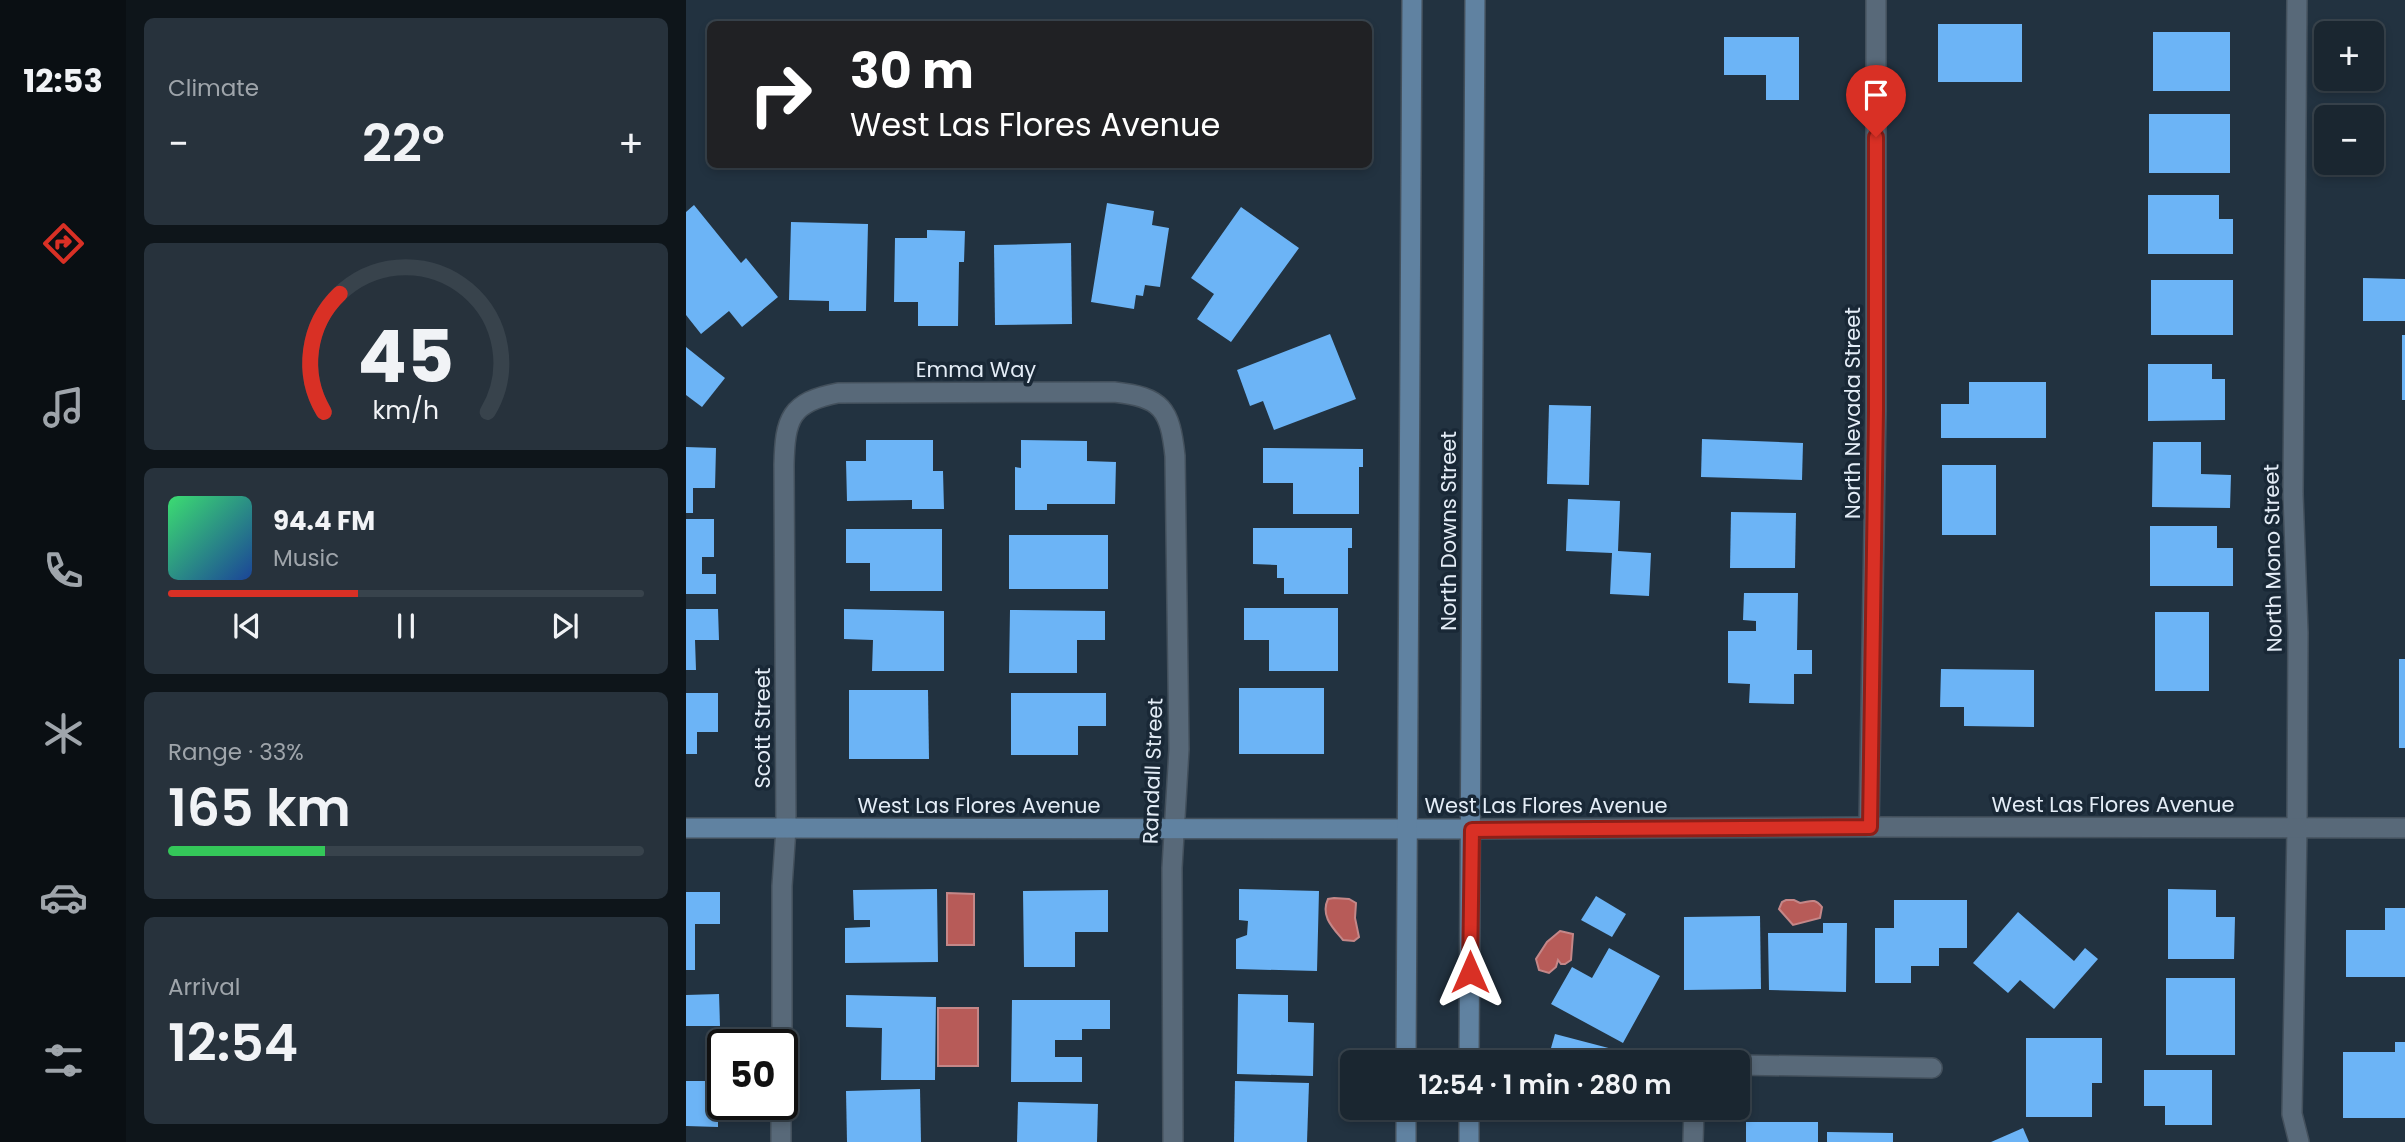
<!DOCTYPE html>
<meta charset="utf-8">
<style>
:root{--surface:#1a2630;--page:#27323c;--text:#f1f3f6;--muted:#9fa5ab;--line:#38434c;--accent:#d93025}
body{margin:0;font-family:Poppins,sans-serif;background:var(--page);color:var(--text);height:100vh;display:flex;flex-direction:column;font-size:26px;white-space:nowrap}
*{box-sizing:border-box;margin:0}
p{font-size:23px;color:var(--muted)}
.icon{flex:none;width:38px;height:38px;fill:none;stroke:currentColor;stroke-width:2;stroke-linecap:round;stroke-linejoin:round}
.map{position:relative;flex:1;overflow:hidden}
.sheet{display:flex;flex-direction:column;gap:18px;padding:18px;background:#0e151a;width:560px}
.sheet>*{flex:none}
.top-card{position:absolute;left:21px;top:21px;width:665px;height:147px;border-radius:10px;box-shadow:0 4px 10px #0003,0 0 0 2px var(--line);background:#202124;color:#fff;overflow:hidden}
.fabs{position:absolute;left:1628px;top:21px;display:grid;gap:14px}
.fabs a{display:grid;place-items:center;width:70px;height:70px;border-radius:10px;background:var(--surface);box-shadow:0 4px 10px #0003,0 0 0 2px var(--line);font-size:35px}
.speed{position:absolute;left:21px;top:1029px;display:flex;gap:14px;font-size:35px;font-weight:700;text-align:center}
.speed>*{display:grid;place-content:center;width:91px;height:91px;border-radius:50%;background:var(--surface);box-shadow:0 4px 10px #0003,0 0 0 2px var(--line);line-height:1}
.speed .limit{border:4px solid #111;border-radius:10px;background:#fff;color:#111}
.pin{position:absolute;display:grid;place-items:center;width:60px;height:60px;color:#fff;margin:-72px -30px;border-radius:50% 50% 50% 0;rotate:-45deg;box-shadow:0 0 7px #0007}
.pin .icon{rotate:45deg}
.me{position:absolute;width:77px;margin:-38px;rotate:0deg;stroke-linejoin:round;filter:drop-shadow(0 0 5px #0008)}
.turn{display:flex;align-items:center;gap:24px;height:147px;padding:0 28px;font-size:32px}
.turn .icon{width:91px;height:91px;stroke-width:2.5}
.turn b{display:block;font-size:49px;line-height:60px}
.big{font-size:52px;font-weight:600;line-height:1.1}
.sheet .widget{flex:1;display:flex;flex-direction:column;justify-content:center;gap:10px;min-width:0;padding:0 24px;border-radius:10px;background:var(--page)}
.sheet .dial{align-items:center;gap:0}
.dial svg{height:182px;overflow:visible;fill:none;stroke:var(--line);stroke-width:7;stroke-linecap:round;text-anchor:middle}
.dial text{fill:var(--text);stroke:none}
.song{display:flex;align-items:center;gap:21px}
.cover{width:84px;height:84px;border-radius:10px;background:linear-gradient(135deg,hsl(140 70% 55%),hsl(220 70% 35%))}
.played{height:7px;border-radius:4px;background:linear-gradient(90deg,var(--accent) 40%,var(--line) 40%)}
.keys{display:flex;justify-content:space-around;direction:ltr}
.heat{display:flex;justify-content:space-between;align-items:center;font-size:38px;direction:ltr}
.charge{height:10px;border-radius:5px;background:linear-gradient(90deg,#34c759 33%,var(--line) 0)}
.trip{position:absolute;left:654px;top:1050px;width:410px;height:70px;border-radius:10px;background:var(--surface);box-shadow:0 4px 10px #0003,0 0 0 2px var(--line);font-weight:600;line-height:70px;text-align:center}
main{display:flex;flex:1;min-height:0}
.menu{display:flex;flex-direction:column;width:126px;justify-content:space-around;align-items:center;background:#0a0f13;color:var(--muted)}
.menu .icon{width:49px;height:49px}
.menu .selected{color:var(--accent)}
.menu b{font-size:32px;color:var(--text)}
.map>svg:first-child{display:block}
</style>
<main>
<nav class="menu">
<b>12:53</b>
<svg class="icon selected" aria-label="directions" viewBox="0 0 24 24"><path d="M12 3l9 9-9 9-9-9zM9 14v-3h6M13 9l2 2-2 2"/></svg>
<svg class="icon" aria-label="music" viewBox="0 0 24 24"><path d="M9 18V5l10-2v13"/><circle cx="6" cy="18" r="3"/><circle cx="16" cy="16" r="3"/></svg>
<svg class="icon" aria-label="phone" viewBox="0 0 24 24"><path d="M5 4h4l2 5-3 2q2 4 5 5l2-3 5 2v4C11 20 4 13 5 4z"/></svg>
<svg class="icon" aria-label="climate" viewBox="0 0 24 24"><path d="M12 3v18M4 7l16 10M4 17L20 7"/></svg>
<svg class="icon" aria-label="car" viewBox="0 0 24 24"><path d="M5 17H2v-5l4-1 3-4h7l3 4 3 1v5h-3M9 17h6M6 11h13"/><circle cx="7" cy="17" r="2"/><circle cx="17" cy="17" r="2"/></svg>
<svg class="icon" aria-label="filters" viewBox="0 0 24 24"><path d="M4 7h16M4 17h16"/><circle cx="9" cy="7" r="2"/><circle cx="15" cy="17" r="2"/></svg>
</nav>
<section class="sheet">
<div class="widget"><p>Climate</p>
<div class="heat"><a>−</a><b class="big">22°</b><a>+</a></div>
</div>
<div class="widget dial"><svg viewBox="0 0 100 80">
<path d="M14 69A42 42 0 1 1 86 69"/>
<path d="M14 69A42 42 0 0 1 21 17" stroke="#d93025"/>
<text x="50" y="56" font-size="32" font-weight="700">45</text>
<text x="50" y="72" font-size="11">km/h</text>
</svg></div>
<div class="widget">
<div class="song"><i class="cover"></i><div><b>94.4 FM</b><p>Music</p></div></div>
<div class="played"></div>
<div class="keys"><svg class="icon" aria-label="previous" viewBox="0 0 24 24"><path d="M18 5L8 12l10 7zM5 5v14"/></svg><svg class="icon" aria-label="pause" viewBox="0 0 24 24"><path d="M8 5v14M16 5v14"/></svg><svg class="icon" aria-label="next" viewBox="0 0 24 24"><path d="M6 5l10 7-10 7zM19 5v14"/></svg></div>
</div>
<div class="widget"><p>Range · 33%</p><b class="big">165 km</b><div class="charge"></div></div>
<div class="widget"><p>Arrival</p><b class="big">12:54</b></div>
</section>
<div class="map">
<svg width="1719" height="1142" viewBox="0 0 1719 1142">
<rect width="100%" height="100%" fill="#223240"/>
<g fill="#b75b58" stroke="#c48788" stroke-width="2">
<polygon points="261,893 288,894 288,945 261,945"/>
<path d="M648 898 663 899 670 903 669 918 673 937 668 941 657 940C647 928 634 916 642 899Z"/>
<path d="M1100 900H1108L1114 903C1124 902 1128 897 1136 907L1134 918 1107 925 1093 909 1096 902Z"/>
<polygon points="874,931 887,934 885,960 879,964 875,964 872,960 870,967 863,973 853,970 850,959 861,942"/>
<rect x="252" y="1008" width="40" height="58"/>
</g>
<g fill="#6cb4f6">
<rect x="1252" y="24" width="84" height="58"/>
<rect x="1467" y="32" width="77" height="59"/>
<polygon points="1038,37 1113,37 1113,100 1080,100 1080,75 1038,75"/>
<rect x="1463" y="114" width="81" height="59"/>
<polygon points="1462,195 1533,195 1533,219 1547,219 1547,254 1462,254"/>
<polygon points="421,203 468,211 466,225 483,228 474,287 459,285 457,296 450,295 448,309 405,302"/>
<polygon points="8,205 55,263 60,258 92,297 56,327 43,311 15,334 0,315 0,212"/>
<polygon points="555,207 613,248 545,342 511,319 528,294 505,278"/>
<polygon points="105,222 182,224 180,311 143,311 143,301 103,300"/>
<polygon points="241,230 279,231 278,262 273,262 272,326 232,326 232,302 208,302 209,238 241,238"/>
<polygon points="385,243 386,324 309,325 308,245"/>
<polygon points="1677,278 1719,279 1719,321 1677,321"/>
<rect x="1465" y="280" width="82" height="55"/>
<polygon points="644,334 670,399 588,430 577,401 564,406 551,370"/>
<rect x="1716" y="335" width="3" height="65"/>
<polygon points="0,347 39,378 16,407 0,395"/>
<polygon points="1462,364 1526,364 1526,379 1539,379 1539,420 1462,421"/>
<polygon points="1283,382 1360,382 1360,438 1255,438 1255,404 1283,404"/>
<polygon points="863,405 905,406 903,485 861,484"/>
<polygon points="1016,439 1117,443 1116,480 1015,477"/>
<polygon points="180,440 247,440 247,471 257,471 258,509 226,509 226,500 161,501 160,461 180,461"/>
<polygon points="335,440 401,441 401,461 430,462 429,504 361,504 361,510 329,510 329,467 335,468"/>
<polygon points="1467,442 1515,442 1515,474 1545,475 1544,508 1466,507"/>
<polygon points="0,447 30,448 29,488 7,488 7,513 0,513"/>
<polygon points="577,448 677,449 677,467 673,467 673,514 607,514 607,483 577,483"/>
<rect x="1256" y="465" width="54" height="70"/>
<polygon points="882,499 934,501 932,551 965,553 963,596 924,594 926,553 880,551"/>
<polygon points="1045,512 1110,513 1109,568 1044,568"/>
<polygon points="0,519 28,519 28,557 16,557 16,574 30,574 30,594 0,594"/>
<polygon points="1464,526 1531,526 1531,548 1547,548 1547,586 1464,586"/>
<polygon points="567,528 666,528 666,548 662,548 662,594 598,594 598,578 591,578 591,565 567,564"/>
<polygon points="160,529 256,529 256,591 184,591 184,563 160,563"/>
<rect x="323" y="535" width="99" height="54"/>
<polygon points="1058,593 1112,593 1111,650 1126,650 1126,674 1108,674 1108,704 1063,703 1064,684 1042,683 1042,631 1070,631 1070,621 1057,620"/>
<polygon points="558,608 652,608 652,671 583,671 583,640 558,640"/>
<polygon points="0,609 32,609 33,640 9,640 10,670 0,670"/>
<polygon points="158,609 258,611 258,671 186,671 187,640 158,639"/>
<polygon points="324,610 419,611 419,640 391,640 391,673 323,673"/>
<rect x="1469" y="612" width="54" height="79"/>
<rect x="1713" y="659" width="6" height="89"/>
<polygon points="1255,669 1348,670 1348,727 1278,726 1278,707 1254,707"/>
<rect x="553" y="688" width="85" height="66"/>
<polygon points="163,690 242,690 243,759 163,759"/>
<polygon points="0,693 32,693 32,732 11,732 11,754 0,754"/>
<polygon points="325,693 420,693 420,726 392,726 392,755 325,755"/>
<polygon points="251,889 252,962 159,963 159,928 184,927 184,920 168,920 167,890"/>
<polygon points="553,889 633,891 631,971 550,969 550,939 561,935 562,921 553,920"/>
<polygon points="1482,889 1530,890 1530,917 1549,917 1548,959 1482,959"/>
<polygon points="422,890 422,932 389,932 389,967 338,967 337,891"/>
<polygon points="0,892 34,892 34,924 9,924 9,970 0,970"/>
<polygon points="910,896 940,914 926,937 895,920"/>
<polygon points="1208,900 1281,900 1281,948 1253,948 1253,966 1225,966 1225,983 1189,983 1189,928 1208,928"/>
<polygon points="1699,908 1719,908 1719,977 1660,977 1660,930 1699,930"/>
<polygon points="1332,912 1388,961 1399,948 1412,959 1368,1009 1334,980 1322,993 1287,963"/>
<polygon points="1074,916 1075,989 998,990 998,917"/>
<polygon points="1137,923 1161,923 1160,992 1083,990 1082,933 1137,933"/>
<polygon points="923,948 974,976 937,1043 865,1004 886,967 906,978"/>
<rect x="1480" y="978" width="69" height="77"/>
<polygon points="33,994 34,1026 0,1026 0,995"/>
<polygon points="552,994 602,995 602,1022 628,1023 627,1076 551,1074"/>
<polygon points="160,995 250,997 249,1080 195,1080 196,1028 160,1027"/>
<polygon points="326,1000 424,1000 424,1029 396,1029 396,1040 369,1040 369,1057 396,1057 396,1082 325,1082"/>
<polygon points="869,1034 934,1051 931,1062 861,1062"/>
<polygon points="1340,1038 1416,1038 1416,1083 1406,1083 1406,1117 1340,1117"/>
<polygon points="1709,1042 1719,1042 1719,1118 1657,1118 1657,1052 1709,1052"/>
<polygon points="1458,1070 1526,1070 1526,1125 1479,1125 1479,1106 1458,1106"/>
<polygon points="0,1081 32,1081 32,1127 0,1126"/>
<polygon points="549,1081 623,1083 621,1142 548,1142"/>
<polygon points="234,1089 235,1142 161,1142 160,1091"/>
<polygon points="332,1102 412,1104 411,1142 331,1142"/>
<polygon points="875,1108 919,1108 916,1120"/>
<rect x="1060" y="1122" width="72" height="20"/>
<polygon points="1337,1128 1343,1142 1305,1142"/>
<polygon points="1141,1132 1207,1133 1207,1142 1141,1142"/>
</g>
<g fill="none" stroke-linecap="round" stroke-linejoin="round">
<defs>
<g id="minor">
<polyline points="1611,0 1607,494 1612,633 1611,828 1606,1114 1613,1142"/>
<polyline points="1183,827 1190,411 1190,0"/>
<path d="M96 1045V886L100 828 98 465C99 419 104 402 152 393L428 392C476 397 484 409 489 456L493 749 486 868 487 1142"/>
<polyline points="1052,1065 1246,1068"/>
<polyline points="95,1142 95,1104"/>
<polyline points="1007,1142 1008,1108"/>
</g>
<polyline id="tertiary" points="786,829 1183,827 1719,828"/>
<g id="secondary">
<polyline points="0,828 786,829"/>
<polyline points="720,1062 726,0"/>
<polyline points="783,1062 789,0"/>
<polyline points="720,1142 720,1108"/>
<polyline points="783,1142 783,1108"/>
</g>
</defs>
<use href="#minor" stroke="#43505c" stroke-width="22"/>
<use href="#tertiary" stroke="#43505c" stroke-width="22"/>
<use href="#secondary" stroke="#43505c" stroke-width="22"/>
<use href="#minor" stroke="#586979" stroke-width="19"/>
<use href="#tertiary" stroke="#586979" stroke-width="19"/>
<use href="#secondary" stroke="#6082a1" stroke-width="19"/>
</g>
<g fill="none" stroke-linecap="round" stroke-linejoin="round">
<defs>
<polyline id="route" points="784,972 786,830 1184,827 1190,411 1190,137"/>
</defs>
<use href="#route" stroke="#8d1f18" stroke-width="18"/>
<use href="#route" stroke="#d93025" stroke-width="12"/>
</g>
<g text-anchor="middle" stroke-width="7" stroke-linejoin="round" paint-order="stroke">
<g font-size="21" fill="#e4edf7" stroke="#192836">
<text x="290" y="377">Emma Way</text>
<text transform="translate(1167 413) rotate(-90)" y="7">North Nevada Street</text>
<text transform="translate(763 531) rotate(-90)" y="7">North Downs Street</text>
<text transform="translate(1587 558) rotate(-91)" y="7">North Mono Street</text>
<text transform="translate(77 728) rotate(-90)" y="7">Scott Street</text>
<text transform="translate(467 771) rotate(-88)" y="7">Randall Street</text>
<text x="1427" y="812">West Las Flores Avenue</text>
<text x="293" y="813">West Las Flores Avenue</text>
<text x="860" y="813">West Las Flores Avenue</text>
</g>
</g>
</svg>
<div class="fabs">
<a>+</a>
<a>−</a>
</div>
<div class="speed"><div class="limit">50</div></div>
<div class="pin" style="left:1190px;top:137px;background:#d93025"><svg class="icon" aria-label="arrive" viewBox="0 0 24 24"><path d="M6 21V4h12l-3 4 3 4H6"/></svg></div>
<svg class="me" style="left:784px;top:972px" viewBox="-20 -20 40 40"><path d="M0-17L14 15 0 8-14 15z" fill="#d93025" stroke="#fff" stroke-width="4"/></svg>
<div class="trip">12:54 · 1 min · 280 m</div>
<div class="top-card">
<div class="turn"><svg class="icon" aria-label="right" viewBox="0 0 24 24"><path d="M7 20v-9h11M14 6l5 5-5 5"/></svg><div><b>30 m</b>West Las Flores Avenue</div></div>
</div>
</div>
</main>
